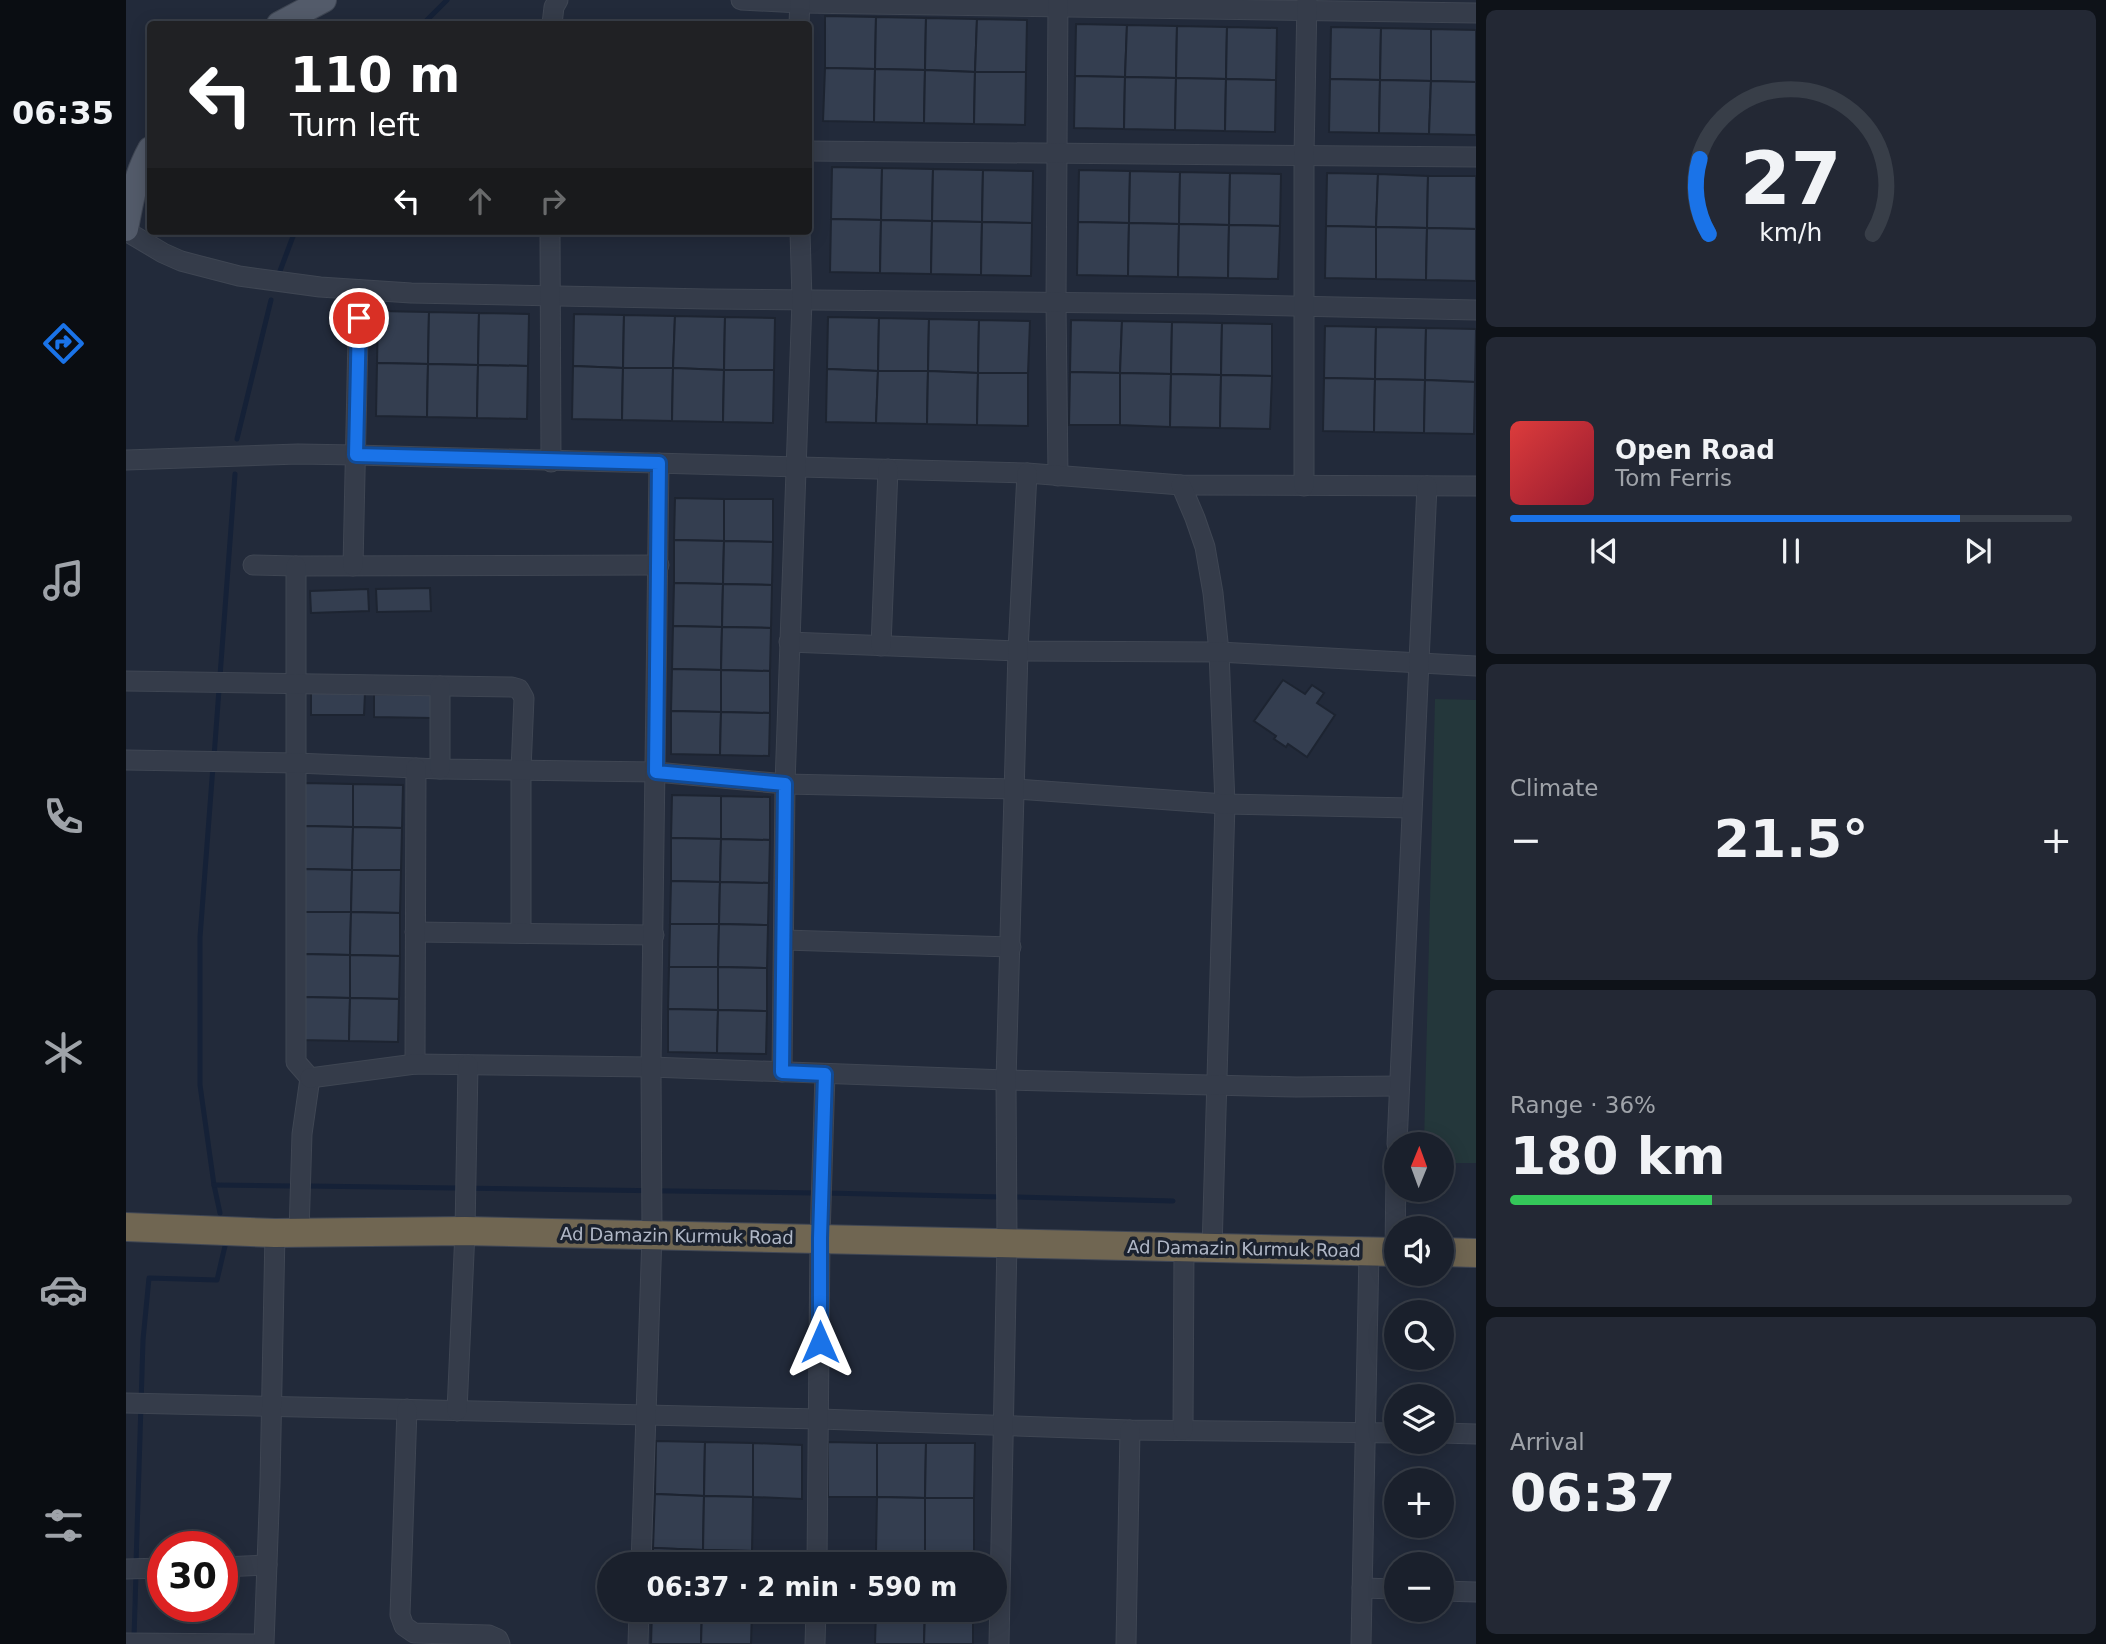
<!DOCTYPE html>
<meta charset="utf-8">
<style>
:root{--surface:#1a202c;--page:#232834;--text:#f1f3f6;--muted:#9fa3a9;--line:#383e48;--accent:#1a73e8}
body{margin:0;font-family:"DejaVu Sans",sans-serif;background:var(--page);color:var(--text);height:100vh;display:flex;flex-direction:column;font-size:26px;white-space:nowrap}
*{box-sizing:border-box;margin:0}
p{font-size:23px;color:var(--muted)}
.icon{flex:none;width:38px;height:38px;fill:none;stroke:currentColor;stroke-width:2;stroke-linecap:round;stroke-linejoin:round}
.map{position:relative;flex:1;overflow:hidden}
.drawer{display:flex;flex-direction:column;gap:10px;padding:10px;background:#0e1218;width:630px}
.drawer>*{flex:none}
.top-card{position:absolute;left:21px;top:21px;width:665px;height:214px;border-radius:7px;box-shadow:0 4px 18px #0003,0 0 0 2px var(--line);background:#202124;color:#fff;overflow:hidden}
.needle{width:46px;rotate:1deg}
.controls{position:absolute;left:1258px;top:1132px;display:grid;gap:14px}
.controls a{display:grid;place-items:center;width:70px;height:70px;border-radius:50%;background:var(--surface);box-shadow:0 4px 18px #0003,0 0 0 2px var(--line);font-size:35px}
.speed{position:absolute;left:21px;top:1531px;display:flex;gap:14px;font-size:35px;font-weight:700;text-align:center}
.speed>*{display:grid;place-content:center;width:91px;height:91px;border-radius:50%;background:var(--surface);box-shadow:0 4px 18px #0003,0 0 0 2px var(--line);line-height:1}
.speed .limit{border:10px solid #d22;background:#fff;color:#111}
.pin{position:absolute;display:grid;place-items:center;width:60px;height:60px;color:#fff;margin:-30px;border:4px solid #fff;border-radius:50%;box-shadow:0 2px 7px #0007}
.me{position:absolute;width:77px;margin:-38px;rotate:0deg;stroke-linejoin:round;filter:drop-shadow(0 0 5px #0008)}
.turn{display:flex;align-items:center;gap:24px;height:147px;padding:0 28px;font-size:32px}
.turn .icon{width:91px;height:91px;stroke-width:2.5}
.turn b{display:block;font-size:49px;line-height:60px}
.lanes{display:flex;align-items:center;height:66px;padding:0 28px;background:#0003;justify-content:center;gap:35px;direction:ltr}
.lanes .off{opacity:.35}
.big{font-size:52px;font-weight:700;line-height:1.1}
.drawer .widget{flex:1;display:flex;flex-direction:column;justify-content:center;gap:10px;min-width:0;padding:0 24px;border-radius:10px;background:var(--page)}
.drawer .dial{align-items:center;gap:0}
.dial svg{height:182px;overflow:visible;fill:none;stroke:var(--line);stroke-width:7;stroke-linecap:round;text-anchor:middle}
.dial text{fill:var(--text);stroke:none}
.song{display:flex;align-items:center;gap:21px}
.cover{width:84px;height:84px;border-radius:10px;background:linear-gradient(135deg,hsl(0 70% 55%),hsl(350 70% 35%))}
.played{height:7px;border-radius:4px;background:linear-gradient(90deg,var(--accent) 80%,var(--line) 80%)}
.keys{display:flex;justify-content:space-around;direction:ltr}
.heat{display:flex;justify-content:space-between;align-items:center;font-size:38px;direction:ltr}
.charge{height:10px;border-radius:5px;background:linear-gradient(90deg,#34c759 36%,var(--line) 0)}
.trip{position:absolute;left:471px;top:1552px;width:410px;height:70px;border-radius:35px;background:var(--surface);box-shadow:0 4px 18px #0003,0 0 0 2px var(--line);font-weight:700;line-height:70px;text-align:center}
main{display:flex;flex:1;min-height:0}
.menu{display:flex;flex-direction:column;width:126px;justify-content:space-around;align-items:center;background:#0a0d12;color:var(--muted)}
.menu .icon{width:49px;height:49px}
.menu .selected{color:var(--accent)}
.menu b{font-size:32px;color:var(--text)}
.map>svg:first-child{display:block}
</style>
<main>
<nav class="menu">
<b>06:35</b>
<svg class="icon selected" aria-label="directions" viewBox="0 0 24 24"><path d="M12 3l9 9-9 9-9-9zM9 14v-3h6M13 9l2 2-2 2"/></svg>
<svg class="icon" aria-label="music" viewBox="0 0 24 24"><path d="M9 18V5l10-2v13"/><circle cx="6" cy="18" r="3"/><circle cx="16" cy="16" r="3"/></svg>
<svg class="icon" aria-label="phone" viewBox="0 0 24 24"><path d="M5 4h4l2 5-3 2q2 4 5 5l2-3 5 2v4C11 20 4 13 5 4z"/></svg>
<svg class="icon" aria-label="climate" viewBox="0 0 24 24"><path d="M12 3v18M4 7l16 10M4 17L20 7"/></svg>
<svg class="icon" aria-label="car" viewBox="0 0 24 24"><path d="M5 17H2v-5l4-1 3-4h7l3 4 3 1v5h-3M9 17h6M6 11h13"/><circle cx="7" cy="17" r="2"/><circle cx="17" cy="17" r="2"/></svg>
<svg class="icon" aria-label="filters" viewBox="0 0 24 24"><path d="M4 7h16M4 17h16"/><circle cx="9" cy="7" r="2"/><circle cx="15" cy="17" r="2"/></svg>
</nav>
<div class="map">
<svg width="1350" height="1644" viewBox="0 0 1350 1644">
<rect width="100%" height="100%" fill="#222a3a"/>
<polygon fill="#24373b" points="1309,699 1350,700 1350,1163 1316,1163 1316,1144 1298,1144"/>
<g fill="none" stroke-linecap="round" stroke-linejoin="round">
<g stroke="#152137" stroke-width="5">
<polyline points="297,24 321,0"/>
<polyline points="154,271 169,231"/>
<polyline points="111,439 145,300"/>
<polyline points="88,757 109,474"/>
<polyline points="87,766 74,937 74,1085 88,1185 94,1213"/>
<polyline points="88,1185 165,1186"/>
<polyline points="182,1186 690,1193"/>
<polyline points="700,1193 876,1197"/>
<polyline points="886,1197 1047,1201"/>
<polyline points="10,1564 17,1340 23,1278 91,1280 99,1246"/>
<polyline points="8,1637 10,1574"/>
</g>
</g>
<g fill="#343e50" stroke="#1d2431" stroke-width="2">
<polygon points="699,16 750,17 749,69 699,68"/>
<polygon points="750,17 800,18 799,70 749,69"/>
<polygon points="800,18 851,19 849,72 799,70"/>
<polygon points="851,19 901,20 900,72 849,72"/>
<polygon points="950,24 1001,25 999,77 949,76"/>
<polygon points="1001,25 1051,26 1050,78 999,77"/>
<polygon points="1051,26 1101,27 1100,79 1050,78"/>
<polygon points="1101,27 1151,28 1150,80 1100,79"/>
<polygon points="1205,27 1255,28 1254,80 1204,79"/>
<polygon points="1255,28 1305,29 1305,81 1254,80"/>
<polygon points="1305,29 1350,30 1350,82 1305,81"/>
<polygon points="699,68 749,69 748,122 697,121"/>
<polygon points="749,69 799,70 798,123 748,122"/>
<polygon points="799,70 849,72 848,124 798,123"/>
<polygon points="849,72 900,72 899,125 848,124"/>
<polygon points="949,76 999,77 998,129 948,128"/>
<polygon points="999,77 1050,78 1049,130 998,129"/>
<polygon points="1050,78 1100,79 1099,131 1049,130"/>
<polygon points="1100,79 1150,80 1149,132 1099,131"/>
<polygon points="1204,79 1254,80 1253,133 1203,132"/>
<polygon points="1254,80 1305,81 1303,134 1253,133"/>
<polygon points="1305,81 1350,82 1350,135 1303,134"/>
<polygon points="706,167 756,168 755,220 705,219"/>
<polygon points="756,168 807,169 806,221 755,220"/>
<polygon points="807,169 857,170 856,222 806,221"/>
<polygon points="857,170 907,171 906,223 856,222"/>
<polygon points="953,170 1004,171 1003,223 952,222"/>
<polygon points="1004,171 1054,172 1053,224 1003,223"/>
<polygon points="1054,172 1104,173 1103,225 1053,224"/>
<polygon points="1104,173 1155,174 1154,226 1103,225"/>
<polygon points="1201,173 1252,174 1250,227 1200,226"/>
<polygon points="1252,174 1302,176 1301,228 1250,227"/>
<polygon points="1302,176 1350,176 1350,229 1301,228"/>
<polygon points="705,219 755,220 754,273 704,272"/>
<polygon points="755,220 806,221 805,274 754,273"/>
<polygon points="806,221 856,222 855,275 805,274"/>
<polygon points="856,222 906,223 905,276 855,275"/>
<polygon points="952,222 1003,223 1002,276 951,275"/>
<polygon points="1003,223 1053,224 1052,277 1002,276"/>
<polygon points="1053,224 1103,225 1102,278 1052,277"/>
<polygon points="1103,225 1154,226 1152,279 1102,278"/>
<polygon points="1200,226 1250,227 1250,279 1199,278"/>
<polygon points="1250,227 1301,228 1300,280 1250,279"/>
<polygon points="1301,228 1350,229 1350,281 1300,280"/>
<polygon points="252,311 303,312 302,364 251,363"/>
<polygon points="303,312 353,313 352,365 302,364"/>
<polygon points="353,313 403,314 402,366 352,365"/>
<polygon points="448,314 498,315 497,368 447,366"/>
<polygon points="498,315 549,316 547,368 497,368"/>
<polygon points="549,316 599,317 598,370 547,368"/>
<polygon points="599,317 649,318 648,370 598,370"/>
<polygon points="702,317 753,318 752,371 701,369"/>
<polygon points="753,318 803,319 802,371 752,371"/>
<polygon points="803,319 853,320 852,373 802,371"/>
<polygon points="853,320 904,321 902,373 852,373"/>
<polygon points="945,320 996,321 994,373 944,372"/>
<polygon points="996,321 1046,322 1045,374 994,373"/>
<polygon points="1046,322 1096,323 1095,375 1045,374"/>
<polygon points="1096,323 1146,324 1146,376 1095,375"/>
<polygon points="1199,326 1250,327 1249,379 1198,378"/>
<polygon points="1250,327 1300,328 1299,380 1249,379"/>
<polygon points="1300,328 1350,329 1349,382 1299,380"/>
<polygon points="251,363 302,364 301,417 250,416"/>
<polygon points="302,364 352,365 351,418 301,417"/>
<polygon points="352,365 402,366 401,419 351,418"/>
<polygon points="447,366 497,368 496,420 446,419"/>
<polygon points="497,368 547,368 546,421 496,420"/>
<polygon points="547,368 598,370 597,422 546,421"/>
<polygon points="701,369 752,371 750,423 700,422"/>
<polygon points="598,370 648,370 647,423 597,422"/>
<polygon points="752,371 802,371 801,424 750,423"/>
<polygon points="802,371 852,373 851,425 801,424"/>
<polygon points="944,372 994,373 994,425 943,425"/>
<polygon points="852,373 902,373 902,426 851,425"/>
<polygon points="994,373 1045,374 1044,427 994,425"/>
<polygon points="1045,374 1095,375 1094,428 1044,427"/>
<polygon points="1095,375 1146,376 1144,429 1094,428"/>
<polygon points="1198,378 1249,379 1248,432 1197,431"/>
<polygon points="1249,379 1299,380 1298,433 1248,432"/>
<polygon points="1299,380 1349,382 1348,434 1298,433"/>
<polygon points="549,498 598,499 598,541 548,540"/>
<polygon points="598,499 647,499 647,542 598,541"/>
<polygon points="548,540 598,541 597,584 548,583"/>
<polygon points="598,541 647,542 646,585 597,584"/>
<polygon points="548,583 597,584 596,627 547,626"/>
<polygon points="597,584 646,585 645,628 596,627"/>
<polygon points="304,588 305,611 251,612 250,589"/>
<polygon points="242,589 243,611 185,613 184,591"/>
<polygon points="547,626 596,627 595,670 546,669"/>
<polygon points="596,627 645,628 644,671 595,670"/>
<polygon points="546,669 595,670 595,712 545,711"/>
<polygon points="595,670 644,671 644,713 595,712"/>
<polygon points="1157,680 1179,694 1186,685 1198,693 1191,703 1209,715 1181,757 1162,744 1160,747 1148,739 1150,736 1128,721"/>
<polygon points="185,692 239,693 238,715 185,715"/>
<polygon points="248,694 305,695 305,718 248,717"/>
<polygon points="545,711 595,712 594,755 545,754"/>
<polygon points="595,712 644,713 643,756 594,755"/>
<polygon points="178,783 227,784 227,827 178,826"/>
<polygon points="227,784 277,785 276,828 227,827"/>
<polygon points="546,795 595,796 595,839 545,838"/>
<polygon points="595,796 644,797 644,840 595,839"/>
<polygon points="178,826 227,827 226,870 177,869"/>
<polygon points="227,827 276,828 275,870 226,870"/>
<polygon points="545,838 595,839 594,882 545,881"/>
<polygon points="595,839 644,840 643,883 594,882"/>
<polygon points="177,869 226,870 225,912 176,912"/>
<polygon points="226,870 275,870 274,913 225,912"/>
<polygon points="545,881 594,882 593,924 544,924"/>
<polygon points="594,882 643,883 642,925 593,924"/>
<polygon points="176,912 225,912 224,955 175,954"/>
<polygon points="225,912 274,913 274,956 224,955"/>
<polygon points="544,924 593,924 592,967 543,967"/>
<polygon points="593,924 642,925 641,968 592,967"/>
<polygon points="175,954 224,955 224,998 175,997"/>
<polygon points="224,955 274,956 273,999 224,998"/>
<polygon points="543,967 592,967 592,1010 542,1009"/>
<polygon points="592,967 641,968 641,1011 592,1010"/>
<polygon points="175,997 224,998 223,1041 174,1040"/>
<polygon points="224,998 273,999 272,1042 223,1041"/>
<polygon points="542,1009 592,1010 591,1053 542,1052"/>
<polygon points="592,1010 641,1011 640,1054 591,1053"/>
<polygon points="530,1441 579,1442 578,1496 529,1494"/>
<polygon points="579,1442 627,1443 627,1497 578,1496"/>
<polygon points="702,1442 751,1443 751,1497 702,1497"/>
<polygon points="627,1443 676,1445 676,1499 627,1497"/>
<polygon points="751,1443 800,1443 799,1498 751,1497"/>
<polygon points="800,1443 849,1443 848,1498 799,1498"/>
<polygon points="529,1494 578,1496 577,1550 527,1548"/>
<polygon points="578,1496 627,1497 626,1551 577,1550"/>
<polygon points="751,1497 799,1498 799,1553 750,1552"/>
<rect x="799" y="1498" width="49" height="55"/>
<polygon points="527,1548 577,1550 576,1564 527,1564"/>
<polygon points="577,1550 626,1551 626,1564 576,1564"/>
<rect x="799" y="1553" width="49" height="11"/>
<polygon points="526,1610 576,1610 575,1644 525,1644"/>
<polygon points="576,1610 626,1610 625,1644 575,1644"/>
<polygon points="750,1610 799,1610 798,1644 749,1644"/>
<polygon points="799,1610 847,1610 847,1644 798,1644"/>
</g>
<g fill="none" stroke-linecap="round" stroke-linejoin="round">
<defs>
<g id="minor">
<polyline points="615,0 674,3 1350,13"/>
<polyline points="932,0 930,303 932,476"/>
<polyline points="426,24 428,7 432,0"/>
<polyline points="673,24 674,0"/>
<polyline points="682,151 1350,157"/>
<polyline points="0,231 37,253 55,261 113,276 194,287 285,293 583,299 1082,304 1350,310"/>
<polyline points="424,231 425,462"/>
<polyline points="0,460 172,454 230,455 901,473 1055,485 1350,486"/>
<polyline points="1055,485 1069,518 1079,547 1087,593 1093,652 1099,804 1086,1249"/>
<polyline points="1178,486 1178,155 1181,0"/>
<polyline points="127,565 170,566 533,565"/>
<polyline points="170,566 170,1062 184,1078 176,1134 173,1233"/>
<polyline points="227,566 233,290"/>
<polyline points="663,642 892,651 1093,652 1350,666"/>
<polyline points="755,646 762,469"/>
<polyline points="0,681 386,687 393,689 398,698 395,770 395,933"/>
<polyline points="0,760 170,763 314,769 530,772 659,784 890,789 1099,804 1285,808"/>
<polyline points="314,769 314,686"/>
<polyline points="289,932 528,935"/>
<polyline points="658,940 885,947"/>
<polyline points="289,1064 290,768"/>
<polyline points="656,1072 659,784 676,300 674,231"/>
<polyline points="184,1078 289,1064 525,1067 880,1080 1170,1087 1273,1086"/>
<polyline points="1271,1144 1301,486"/>
<polyline points="1269,1252 1270,1172"/>
<polyline points="0,1403 694,1419 1004,1430 1270,1433"/>
<polyline points="281,1409 274,1615 278,1626 288,1633 363,1635 372,1639 374,1644"/>
<polyline points="331,1411 339,1231 342,1065"/>
<polyline points="1057,1430 1058,1248"/>
<polyline points="1316,1433 1350,1434"/>
<polyline points="515,1564 526,1235 525,1067 533,463"/>
<polyline points="691,1564 694,1238 699,1074"/>
<polyline points="96,1567 141,1565"/>
<polyline points="0,1569 37,1568"/>
<polyline points="1236,1588 1270,1589"/>
<polyline points="1316,1591 1350,1592"/>
<polyline points="0,1643 134,1644"/>
<polyline points="138,1644 144,1483 149,1233"/>
<polyline points="512,1644 513,1610"/>
<polyline points="689,1644 690,1610"/>
<polyline points="873,1644 881,1242 880,1080 892,651 901,473"/>
<polyline points="1000,1644 1004,1430"/>
<polyline points="1235,1644 1243,1252"/>
</g>
<g id="major">
<polyline points="153,24 198,0"/>
<path d="M0 229C5 201 10 174 24 149"/>
</g>
<g id="highway">
<polyline points="0,1227 149,1233 339,1231 1270,1252"/>
<polyline points="1316,1252 1350,1253"/>
</g>
</defs>
<use href="#minor" stroke="#3f4653" stroke-width="21"/>
<use href="#major" stroke="#3f4653" stroke-width="26"/>
<use href="#highway" stroke="#404755" stroke-width="30"/>
<use href="#minor" stroke="#353c4a" stroke-width="19"/>
<use href="#major" stroke="#535b6a" stroke-width="24"/>
<use href="#highway" stroke="#706652" stroke-width="28"/>
</g>
<g fill="none" stroke-linecap="round" stroke-linejoin="round">
<defs>
<polyline id="route" points="233,318 230,455 533,463 530,772 659,784 656,1072 699,1074 694,1238 694,1342"/>
</defs>
<use href="#route" stroke="#114b97" stroke-width="18"/>
<use href="#route" stroke="#1a73e8" stroke-width="12"/>
</g>
<g text-anchor="middle" stroke-width="7" stroke-linejoin="round" paint-order="stroke">
<g font-size="18" fill="#b0b7c6" stroke="#1b222f">
<text transform="translate(551 1236) rotate(1)" y="6">Ad Damazin Kurmuk Road</text>
<text transform="translate(1118 1249) rotate(1)" y="6">Ad Damazin Kurmuk Road</text>
</g>
</g>
</svg>
<div class="controls">
<a><svg class="needle" viewBox="-14 -14 28 28"><path d="M0-13l5 13h-10z" fill="#e53935"/><path d="M0 13l5-13h-10z" fill="#9fa3a9"/></svg></a>
<a><svg class="icon" aria-label="sound" viewBox="0 0 24 24"><path d="M4 9h4l5-4v14l-5-4H4zM17 9q2 3 0 6"/></svg></a>
<a><svg class="icon" aria-label="search" viewBox="0 0 24 24"><circle cx="10" cy="10" r="6"/><path d="M15 15l6 6"/></svg></a>
<a><svg class="icon" aria-label="layers" viewBox="0 0 24 24"><path d="M12 4l9 5-9 5-9-5zM3 14l9 5 9-5"/></svg></a>
<a>+</a>
<a>−</a>
</div>
<div class="speed"><div class="limit">30</div></div>
<div class="pin" style="left:233px;top:318px;background:#d93025"><svg class="icon" aria-label="arrive" viewBox="0 0 24 24"><path d="M6 21V4h12l-3 4 3 4H6"/></svg></div>
<svg class="me" style="left:694px;top:1342px" viewBox="-20 -20 40 40"><path d="M0-17L14 15 0 8-14 15z" fill="#1a73e8" stroke="#fff" stroke-width="4"/></svg>
<div class="trip">06:37 · 2 min · 590 m</div>
<div class="top-card">
<div class="turn"><svg class="icon" aria-label="left" viewBox="0 0 24 24"><path d="M17 20v-9H6M10 6l-5 5 5 5"/></svg><div><b>110 m</b>Turn left</div></div>
<div class="lanes"><svg class="icon" aria-label="left" viewBox="0 0 24 24"><path d="M17 20v-9H6M10 6l-5 5 5 5"/></svg><svg class="icon off" aria-label="ahead" viewBox="0 0 24 24"><path d="M12 20V5M6 11l6-6 6 6"/></svg><svg class="icon off" aria-label="right" viewBox="0 0 24 24"><path d="M7 20v-9h11M14 6l5 5-5 5"/></svg></div>
</div>
</div>
<section class="drawer">
<div class="widget dial"><svg viewBox="0 0 100 80">
<path d="M14 69A42 42 0 1 1 86 69"/>
<path d="M14 69A42 42 0 0 1 10 36" stroke="#1a73e8"/>
<text x="50" y="56" font-size="32" font-weight="700">27</text>
<text x="50" y="72" font-size="11">km/h</text>
</svg></div>
<div class="widget">
<div class="song"><i class="cover"></i><div><b>Open Road</b><p>Tom Ferris</p></div></div>
<div class="played"></div>
<div class="keys"><svg class="icon" aria-label="previous" viewBox="0 0 24 24"><path d="M18 5L8 12l10 7zM5 5v14"/></svg><svg class="icon" aria-label="pause" viewBox="0 0 24 24"><path d="M8 5v14M16 5v14"/></svg><svg class="icon" aria-label="next" viewBox="0 0 24 24"><path d="M6 5l10 7-10 7zM19 5v14"/></svg></div>
</div>
<div class="widget"><p>Climate</p>
<div class="heat"><a>−</a><b class="big">21.5°</b><a>+</a></div>
</div>
<div class="widget"><p>Range · 36%</p><b class="big">180 km</b><div class="charge"></div></div>
<div class="widget"><p>Arrival</p><b class="big">06:37</b></div>
</section>
</main>
